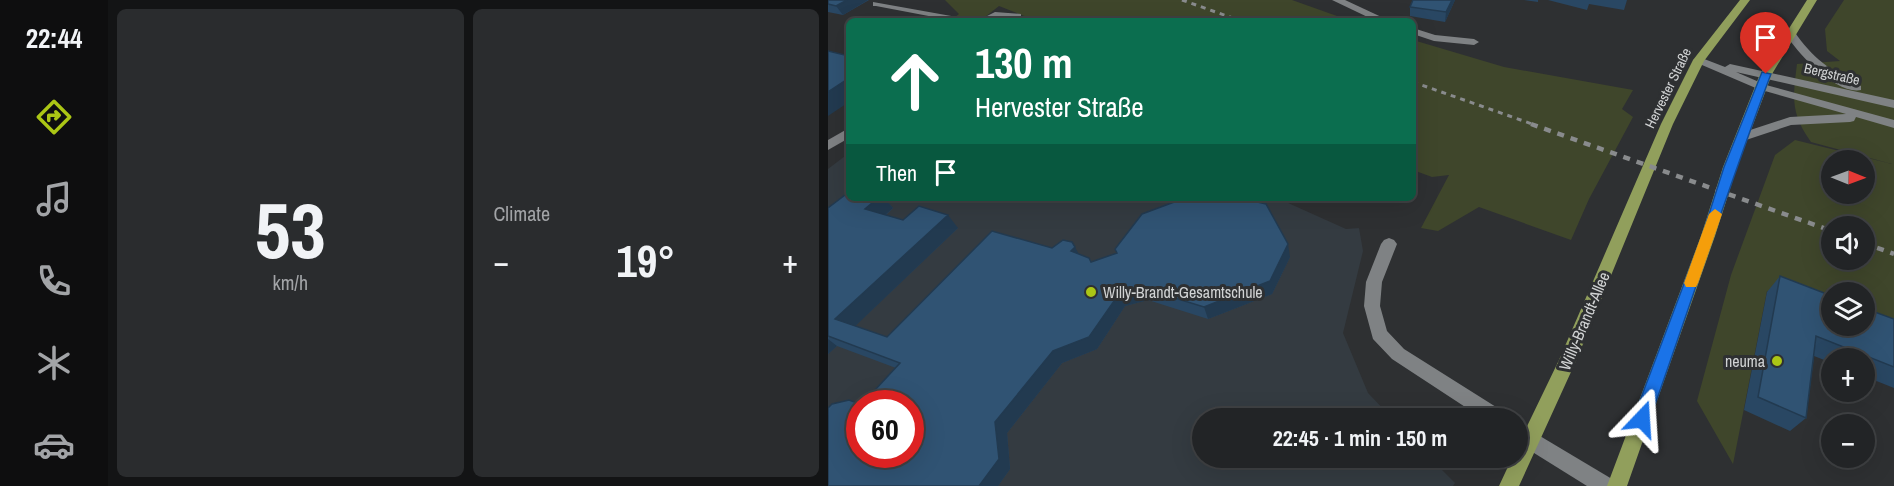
<!DOCTYPE html>
<meta charset="utf-8">
<style>
:root{--surface:#222426;--page:#2a2c2e;--text:#f1f3f6;--muted:#a2a4a7;--line:#3f4143;--accent:#abc615}
body{margin:0;font-family:"Archivo Narrow",sans-serif;background:var(--page);color:var(--text);height:100vh;display:flex;flex-direction:column;font-size:22px;white-space:nowrap}
*{box-sizing:border-box;margin:0}
p{font-size:20px;color:var(--muted)}
.icon{flex:none;width:33px;height:33px;fill:none;stroke:currentColor;stroke-width:2;stroke-linecap:round;stroke-linejoin:round}
.map{position:relative;flex:1;overflow:hidden}
.panel{display:flex;flex-direction:column;gap:9px;padding:9px;background:#131415;width:720px}
.panel>*{flex:none}
.hud{position:absolute;left:18px;top:18px;width:570px;height:183px;border-radius:9px;box-shadow:0 6px 24px #0002,0 0 0 2px var(--line);background:#0b6e4f;color:#fff;overflow:hidden}
.needle{width:39px;rotate:91deg}
.fabs{position:absolute;left:993px;top:150px;display:grid;gap:12px}
.fabs a{display:grid;place-items:center;width:54px;height:54px;border-radius:50%;background:var(--surface);box-shadow:0 6px 24px #0002,0 0 0 2px var(--line);font-size:30px}
.speed{position:absolute;left:18px;top:390px;display:flex;gap:12px;font-size:30px;font-weight:700;text-align:center}
.speed>*{display:grid;place-content:center;width:78px;height:78px;border-radius:50%;background:var(--surface);box-shadow:0 6px 24px #0002,0 0 0 2px var(--line);line-height:1}
.speed .limit{border:9px solid #d22;background:#fff;color:#111}
.pin{position:absolute;display:grid;place-items:center;width:51px;height:51px;color:#fff;margin:-62px -26px;border-radius:50% 50% 50% 0;rotate:-45deg;box-shadow:0 0 6px #0007}
.pin .icon{rotate:45deg}
.me{position:absolute;width:66px;margin:-33px;rotate:20deg;stroke-linejoin:round;filter:drop-shadow(0 0 4px #0008)}
.turn{display:flex;align-items:center;gap:21px;height:126px;padding:0 30px;font-size:27px}
.turn .icon{width:78px;height:78px;stroke-width:2.5}
.turn b{display:block;font-size:42px;line-height:51px}
.then{display:flex;align-items:center;height:57px;padding:0 30px;background:#0003;gap:12px;font-size:22px}
.big{font-size:45px;font-weight:800;line-height:1.1}
.panel .widget{flex:1;display:flex;flex-direction:column;justify-content:center;gap:9px;min-width:0;padding:0 21px;border-radius:9px;background:var(--page)}
.panel .dial{align-items:center;gap:0}
.dial b{font-size:78px;line-height:1}
.heat{display:flex;justify-content:space-between;align-items:center;font-size:33px;direction:ltr}
.panel .tiles{flex:1;display:grid;gap:9px;grid-template-columns:repeat(2,1fr)}
.trip{position:absolute;left:364px;top:408px;width:336px;height:60px;border-radius:30px;background:var(--surface);box-shadow:0 6px 24px #0002,0 0 0 2px var(--line);font-weight:800;line-height:60px;text-align:center}
main{display:flex;flex:1;min-height:0}
.tabs{display:flex;flex-direction:column;width:108px;justify-content:space-around;align-items:center;background:#0e0e0f;color:var(--muted)}
.tabs .icon{width:42px;height:42px}
.tabs .selected{color:var(--accent)}
.tabs b{font-size:27px;color:var(--text)}
.map>svg:first-child{display:block}
</style>
<main>
<nav class="tabs">
<b>22:44</b>
<svg class="icon selected" aria-label="directions" viewBox="0 0 24 24"><path d="M12 3l9 9-9 9-9-9zM9 14v-3h6M13 9l2 2-2 2"/></svg>
<svg class="icon" aria-label="music" viewBox="0 0 24 24"><path d="M9 18V5l10-2v13"/><circle cx="6" cy="18" r="3"/><circle cx="16" cy="16" r="3"/></svg>
<svg class="icon" aria-label="phone" viewBox="0 0 24 24"><path d="M5 4h4l2 5-3 2q2 4 5 5l2-3 5 2v4C11 20 4 13 5 4z"/></svg>
<svg class="icon" aria-label="climate" viewBox="0 0 24 24"><path d="M12 3v18M4 7l16 10M4 17L20 7"/></svg>
<svg class="icon" aria-label="car" viewBox="0 0 24 24"><path d="M5 17H2v-5l4-1 3-4h7l3 4 3 1v5h-3M9 17h6M6 11h13"/><circle cx="7" cy="17" r="2"/><circle cx="17" cy="17" r="2"/></svg>
</nav>
<section class="panel">
<div class="tiles">
<div class="widget dial"><b>53</b><p>km/h</p></div>
<div class="widget"><p>Climate</p>
<div class="heat"><a>−</a><b class="big">19°</b><a>+</a></div>
</div>
</div>
</section>
<div class="map">
<svg width="1066" height="486" viewBox="0 0 1066 486">
<rect width="100%" height="100%" fill="#2e3032"/>
<path fill="#343b41" fill-rule="evenodd" d="M21 153V198H449L518 229 531 228 535 251 515 333 540 393 564 418H375V458H602L627 483 625 486H0V169ZM32 404H82V454H32Z"/>
<g fill="#3f462b" fill-rule="evenodd">
<polygon points="117,0 464,0 523,21 209,21 171,6 152,21 122,21 131,14"/>
<path d="M1016 0H1066V339L1036 326V292H1004L1003 316 939 291 905 464 869 401 903 275 947 155 967 140 1064 164 983 142C962 113 965 97 969 64L1012 61 999 51 997 29ZM1004 160H1036V194H1004ZM1004 226H1036V260H1004Z"/>
<polygon points="585,40 676,67 805,90 794,109 805,117 761,199 743,240 651,207 610,231 593,228 621,175 604,177 585,170"/>
</g>
<g fill="none" stroke-linecap="round" stroke-linejoin="round">
<polygon fill="#7f8284" fill-rule="evenodd" points="45,2 140,19 144,21 127,21 48,6 45,6"/>
<g fill="#7f8284" fill-rule="evenodd">
<polygon points="504,0 517,0 562,21 548,21"/>
<polygon points="167,12 193,14 193,21 169,18 162,21 149,21"/>
<polygon points="585,28 607,35 646,39 651,42 646,45 606,41 585,34"/>
<polygon points="21,128 21,138 0,150 0,140"/>
<polygon points="561,238 566,240 569,244 554,282 552,306 559,331 576,349 676,412 678,418 654,418 564,359 545,339 536,306 538,282 553,244 556,240"/>
<polygon points="690,423 784,479 787,486 759,486 690,443"/>
</g>
<g fill="#7f8284" fill-rule="evenodd">
<path d="M958 31H966C983 57 1004 72 1033 86V90C1008 95 969 53 957 33Z"/>
<polygon points="871,57 897,67 902,64 1066,100 1066,108 908,72 938,85 1066,120 1066,128 1028,117 1026,121 1022,122 963,125 918,140 910,140 910,134 962,117 1018,114 930,89 867,62 865,60"/>
</g>
<g fill="#919f5c" fill-rule="evenodd">
<polygon points="912,0 922,0 876,61 845,124 748,361 691,486 671,486 684,458 690,458 690,445 731,360 833,124 865,60"/>
<polygon points="979,0 989,0 944,74 909,167 887,236 799,486 779,486 873,236 895,167 932,74"/>
</g>
<g stroke="#898b8d" stroke-width="3" stroke-dasharray="5 5" stroke-linecap="butt">
<polyline points="354,0 413,21"/>
<polyline points="585,82 707,125"/>
</g>
<g stroke="#898b8d" stroke-width="4.5" stroke-dasharray="7 7" stroke-linecap="butt">
<polyline points="703,124 1004,231"/>
<polyline points="1036,243 1066,254"/>
</g>
</g>
<g fill="#294763">
<polygon points="0,0 41,0 15,15 0,12"/>
<polygon points="585,0 627,0 617,22 582,16 582,7"/>
<polygon points="696,0 710,0 710,2"/>
<polygon points="720,0 799,0 796,10 761,4 759,10"/>
<polygon points="21,198 56,198 65,208 58,215 75,220 130,228 27,326 59,337 224,248 250,254 264,262 462,257 444,294 380,319 320,300 297,306 269,349 234,363 179,433 182,469 170,486 0,486 32,454 68,368 9,346 0,354 0,208"/>
<polygon points="952,276 1066,319 1066,388 1036,376 1036,358 1004,358 1004,363 986,356 978,418 962,431 916,410 939,292"/>
</g>
<g fill="#223a50">
<polygon points="19,0 40,0 15,15 8,6"/>
<polygon points="624,0 627,0 617,22 618,12"/>
<polygon points="21,78 21,102 0,116 0,92"/>
<polygon points="50,198 56,198 65,208 49,222 37,209"/>
<polygon points="120,215 130,228 21,332 7,319"/>
<polygon points="460,244 462,257 444,294 380,319 376,307"/>
<polygon points="247,247 254,260 243,251"/>
<polygon points="314,288 320,300 297,306 269,349 234,363 179,433 182,469 170,486 151,486 167,422 225,351 291,294"/>
<polygon points="0,339 9,346 0,354"/>
</g>
<g fill="#305373" stroke="#223a50" stroke-width="1.5">
<polygon points="0,0 19,0 8,6 0,4"/>
<polygon points="585,0 624,0 618,12 582,7"/>
<polygon points="0,51 21,56 21,78 0,92"/>
<polygon points="21,192 21,198 50,198 37,209 75,220 91,206 120,215 7,319 59,337 164,231 224,248 235,240 244,242 247,247 243,251 261,258 263,262 289,253 287,249 314,214 357,198 412,198 438,204 460,244 442,281 376,307 314,288 291,294 261,337 225,351 167,422 171,459 151,486 0,486 0,408 4,404 21,400 32,404 32,454 82,454 82,404 34,404 72,363 0,336 0,208"/>
<polygon points="952,276 1004,296 1004,326 1036,326 1036,308 1066,319 1066,367 988,336 978,418 930,397"/>
</g>
<path fill="#1a73e8" stroke="#114b97" stroke-width="1.5" d="M934 72 943 74C900 188 863 304 822 419L820 425 814 427 808 425 805 419 874 236 896 167Z"/>
<polygon fill="#f59e0b" points="887,209 894,214 870,283 868,287 858,287 856,283 881,214"/>
<g fill="#abc615" stroke="#2e3032" stroke-width="2">
<circle cx="263" cy="292" r="6"/>
<circle cx="949" cy="361" r="6"/>
</g>
<g text-anchor="middle" stroke-width="6" stroke-linejoin="round" paint-order="stroke">
<g font-size="14" fill="#d1d3d4" stroke="#2e3032">
<text transform="translate(1004 74) rotate(13)" y="5">Bergstraße</text>
<text transform="translate(840 88) rotate(-64)" y="5">Hervester Straße</text>
</g>
<g font-size="16" fill="#d1d3d4" stroke="#2e3032" text-anchor="start">
<text x="275" y="298">Willy-Brandt-Gesamtschule</text>
<text x="937" y="367" text-anchor="end">neuma</text>
</g>
<g font-size="16" fill="#d1d3d4" stroke="#2e3032">
<text transform="translate(756 321) rotate(-67)" y="6">Willy-Brandt-Allee</text>
</g>
</g>
</svg>
<div class="fabs">
<a><svg class="needle" viewBox="-14 -14 28 28"><path d="M0-13l5 13h-10z" fill="#e53935"/><path d="M0 13l5-13h-10z" fill="#a2a4a7"/></svg></a>
<a><svg class="icon" aria-label="sound" viewBox="0 0 24 24"><path d="M4 9h4l5-4v14l-5-4H4zM17 9q2 3 0 6"/></svg></a>
<a><svg class="icon" aria-label="layers" viewBox="0 0 24 24"><path d="M12 4l9 5-9 5-9-5zM3 14l9 5 9-5"/></svg></a>
<a>+</a>
<a>−</a>
</div>
<div class="speed"><div class="limit">60</div></div>
<div class="pin" style="left:938px;top:74px;background:#d93025"><svg class="icon" aria-label="arrive" viewBox="0 0 24 24"><path d="M6 21V4h12l-3 4 3 4H6"/></svg></div>
<svg class="me" style="left:814px;top:419px" viewBox="-20 -20 40 40"><path d="M0-17L14 15 0 8-14 15z" fill="#1a73e8" stroke="#fff" stroke-width="4"/></svg>
<div class="trip">22:45 · 1 min · 150 m</div>
<div class="hud">
<div class="turn"><svg class="icon" aria-label="ahead" viewBox="0 0 24 24"><path d="M12 20V5M6 11l6-6 6 6"/></svg><div><b>130 m</b>Hervester Straße</div></div>
<div class="then">Then<svg class="icon" aria-label="arrive" viewBox="0 0 24 24"><path d="M6 21V4h12l-3 4 3 4H6"/></svg></div>
</div>
</div>
</main>
